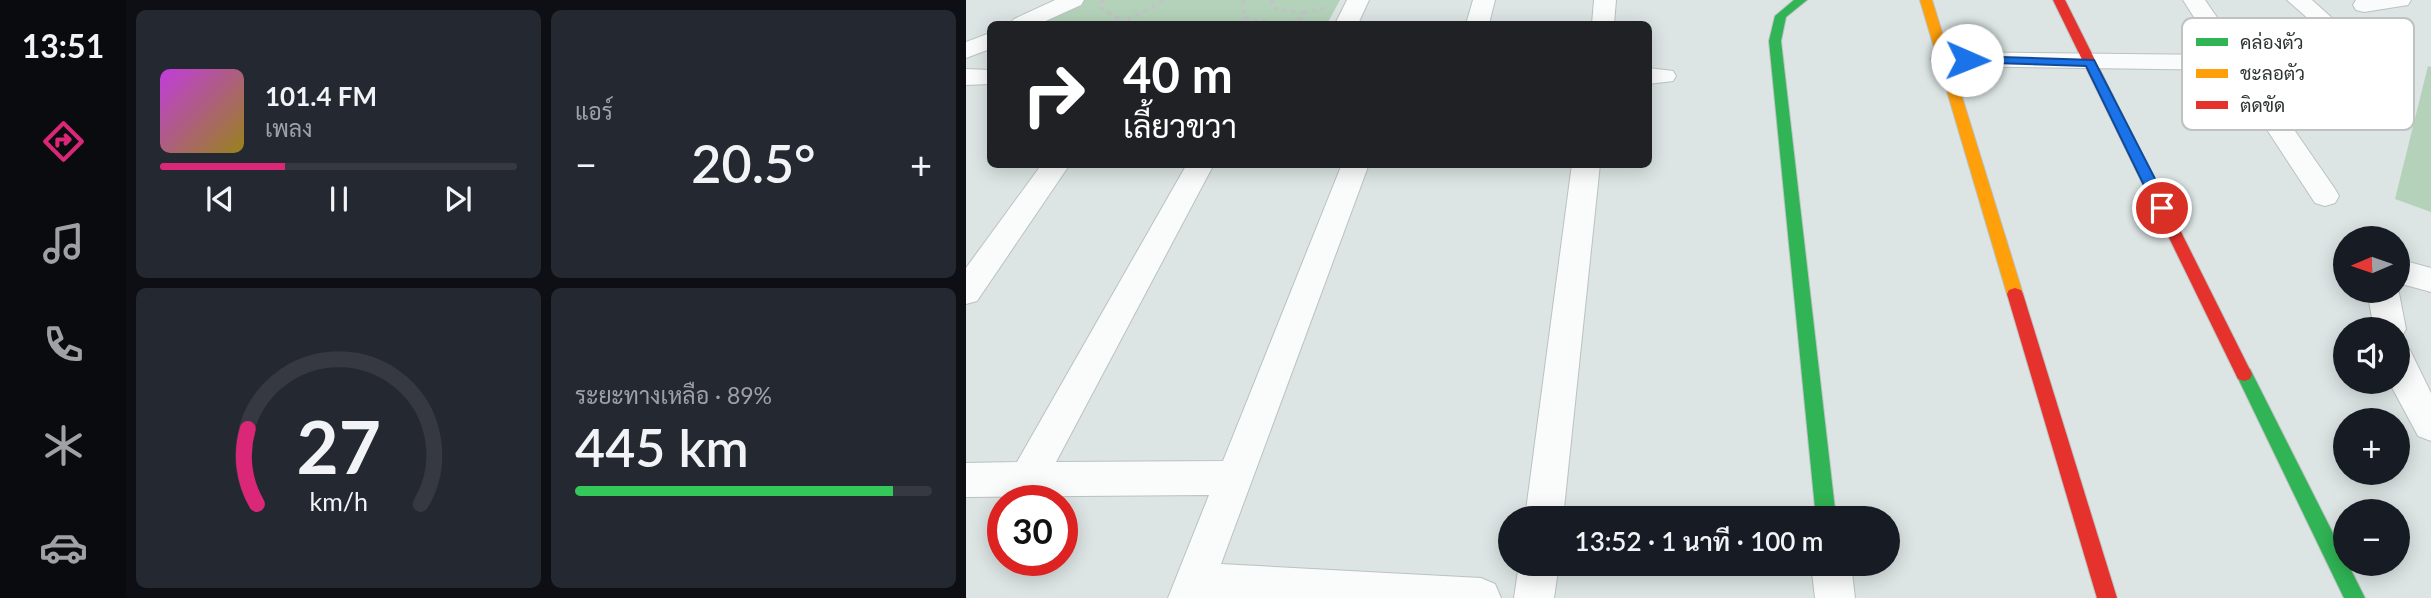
<!DOCTYPE html>
<html lang="th">
<meta charset="utf-8">
<style>
:root{--surface:#171b24;--page:#242831;--text:#f1f3f6;--muted:#9ea1a6;--line:#363941;--accent:#db2777}
body{margin:0;font-family:Lato,Sarabun,sans-serif;background:var(--page);color:var(--text);height:100vh;display:flex;flex-direction:column;font-size:26px;white-space:nowrap}
*{box-sizing:border-box;margin:0}
p{font-size:23px;color:var(--muted)}
.icon{flex:none;width:38px;height:38px;fill:none;stroke:currentColor;stroke-width:2;stroke-linecap:round;stroke-linejoin:round}
.map{position:relative;flex:1;overflow:hidden}
.side{display:flex;flex-direction:column;gap:10px;padding:10px;background:#0d0f14;width:840px}
.side>*{flex:none}
.banner{position:absolute;left:21px;top:21px;width:665px;height:147px;border-radius:10px;box-shadow:0 4px 18px #0003;background:#202124;color:#fff;overflow:hidden}
.needle{width:46px;rotate:268deg}
.buttons{position:absolute;left:1367px;top:226px;display:grid;gap:14px}
.buttons a{display:grid;place-items:center;width:77px;height:77px;border-radius:50%;background:var(--surface);box-shadow:0 4px 18px #0003;font-size:35px}
.speed{position:absolute;left:21px;top:485px;display:flex;gap:14px;font-size:35px;font-weight:700;text-align:center}
.speed>*{display:grid;place-content:center;width:91px;height:91px;border-radius:50%;background:var(--surface);box-shadow:0 4px 18px #0003;line-height:1}
.speed .limit{border:10px solid #d22;background:#fff;color:#111}
.pin{position:absolute;display:grid;place-items:center;width:60px;height:60px;color:#fff;margin:-30px;border:4px solid #fff;border-radius:50%;box-shadow:0 2px 7px #0007}
.me{position:absolute;width:77px;margin:-38px;rotate:91deg;stroke-linejoin:round;filter:drop-shadow(0 0 5px #0008)}
.turn{display:flex;align-items:center;gap:24px;height:147px;padding:0 21px;font-size:32px}
.turn .icon{width:91px;height:91px;stroke-width:2.5}
.turn b{display:block;font-size:49px;line-height:60px}
.big{font-size:52px;font-weight:600;line-height:1.1}
.side .tile{flex:1;display:flex;flex-direction:column;justify-content:center;gap:10px;min-width:0;padding:0 24px;border-radius:10px;background:var(--page)}
.side .dial{align-items:center;gap:0}
.dial svg{height:182px;overflow:visible;fill:none;stroke:var(--line);stroke-width:7;stroke-linecap:round;text-anchor:middle}
.dial text{fill:var(--text);stroke:none}
.song{display:flex;align-items:center;gap:21px}
.cover{width:84px;height:84px;border-radius:10px;background:linear-gradient(135deg,hsl(290 70% 55%),hsl(50 70% 35%))}
.played{height:7px;border-radius:4px;background:linear-gradient(90deg,var(--accent) 35%,var(--line) 35%)}
.keys{display:flex;justify-content:space-around;direction:ltr}
.heat{display:flex;justify-content:space-between;align-items:center;font-size:38px;direction:ltr}
.charge{height:10px;border-radius:5px;background:linear-gradient(90deg,#34c759 89%,var(--line) 0)}
.side .tiles{flex:1;display:grid;gap:10px;grid-template-columns:repeat(2,1fr)}
.trip{position:absolute;left:532px;top:506px;width:402px;height:70px;border-radius:35px;background:var(--surface);box-shadow:0 4px 18px #0003;font-weight:600;line-height:70px;text-align:center}
main{display:flex;flex:1;min-height:0}
.menu{display:flex;flex-direction:column;width:126px;justify-content:space-around;align-items:center;background:#090b0e;color:var(--muted)}
.menu .icon{width:49px;height:49px}
.menu .current{color:var(--accent)}
.menu b{font-size:32px;color:var(--text)}
.map>svg:first-child{display:block}
</style>
<main>
<nav class="menu">
<b>13:51</b>
<svg class="icon current" aria-label="directions" viewBox="0 0 24 24"><path d="M12 3l9 9-9 9-9-9zM9 14v-3h6M13 9l2 2-2 2"/></svg>
<svg class="icon" aria-label="music" viewBox="0 0 24 24"><path d="M9 18V5l10-2v13"/><circle cx="6" cy="18" r="3"/><circle cx="16" cy="16" r="3"/></svg>
<svg class="icon" aria-label="phone" viewBox="0 0 24 24"><path d="M5 4h4l2 5-3 2q2 4 5 5l2-3 5 2v4C11 20 4 13 5 4z"/></svg>
<svg class="icon" aria-label="climate" viewBox="0 0 24 24"><path d="M12 3v18M4 7l16 10M4 17L20 7"/></svg>
<svg class="icon" aria-label="car" viewBox="0 0 24 24"><path d="M5 17H2v-5l4-1 3-4h7l3 4 3 1v5h-3M9 17h6M6 11h13"/><circle cx="7" cy="17" r="2"/><circle cx="17" cy="17" r="2"/></svg>
</nav>
<section class="side">
<div class="tiles">
<div class="tile">
<div class="song"><i class="cover"></i><div><b>101.4 FM</b><p>เพลง</p></div></div>
<div class="played"></div>
<div class="keys"><svg class="icon" aria-label="previous" viewBox="0 0 24 24"><path d="M18 5L8 12l10 7zM5 5v14"/></svg><svg class="icon" aria-label="pause" viewBox="0 0 24 24"><path d="M8 5v14M16 5v14"/></svg><svg class="icon" aria-label="next" viewBox="0 0 24 24"><path d="M6 5l10 7-10 7zM19 5v14"/></svg></div>
</div>
<div class="tile"><p>แอร์</p>
<div class="heat"><a>−</a><b class="big">20.5°</b><a>+</a></div>
</div>
<div class="tile dial"><svg viewBox="0 0 100 80">
<path d="M14 69A42 42 0 1 1 86 69"/>
<path d="M14 69A42 42 0 0 1 10 36" stroke="#db2777"/>
<text x="50" y="56" font-size="32" font-weight="700">27</text>
<text x="50" y="72" font-size="11">km/h</text>
</svg></div>
<div class="tile"><p>ระยะทางเหลือ · 89%</p><b class="big">445 km</b><div class="charge"></div></div>
</div>
</section>
<div class="map">
<svg width="1465" height="598" viewBox="0 0 1465 598">
<rect width="100%" height="100%" fill="#dce4e4"/>
<g fill="#b4d2ba">
<polygon points="117,0 374,0 361,24 65,24"/>
<polygon points="1462,66 1465,67 1465,212 1429,199"/>
</g>
<g fill="none" stroke-linecap="round" stroke-linejoin="round">
<defs>
<g id="street">
<polygon points="89,0 118,0 115,5 73,24 44,24 48,19"/>
<polygon points="381,0 403,0 392,24 369,24"/>
<polygon points="507,0 529,0 523,24 500,24"/>
<polygon points="628,0 650,0 648,24 626,24"/>
<polygon points="1217,0 1239,0 1277,55 1436,59 1439,64 1436,69 1427,71 1287,70 1369,189 1373,196 1369,203 1359,206 1349,203 1262,70 977,66 968,64 965,59 968,54 977,52 1252,55"/>
<polygon points="1321,0 1346,0 1365,17 1362,22 1346,22"/>
<polygon points="1390,0 1445,0 1442,5 1398,12 1390,10 1387,5"/>
<polygon points="24,33 24,49 0,58 0,42"/>
<polygon points="682,68 707,71 710,76 707,81 682,84"/>
<polygon points="0,69 24,70 24,84 0,85"/>
<polygon points="76,164 104,164 11,301 0,304 0,268"/>
<polygon points="221,164 248,164 90,462 257,461 376,164 403,164 255,564 515,578 529,584 535,598 202,598 243,495 0,497 0,463 51,462"/>
<polygon points="606,164 634,164 597,518 559,518"/>
<polygon points="1432,259 1465,268 1465,292 1432,283"/>
<polygon points="1432,288 1440,329 1435,338 1432,340 1432,329 1408,329 1401,290 1432,290"/>
<polygon points="1432,346 1444,350 1465,393 1465,441 1452,436 1423,382 1432,382"/>
<polygon points="553,564 593,564 588,598 548,598"/>
<polygon points="845,564 885,564 889,598 849,598"/>
</g>
<g id="fast">
<polygon points="828,0 841,0 820,17 815,41 870,518 850,518 803,41 809,16"/>
<polygon points="1278,367 1284,369 1379,557 1379,564 1382,564 1399,598 1378,598 1270,374 1272,369"/>
</g>
<polygon id="slow" points="954,0 966,0 1057,294 1055,298 1043,298 1041,294"/>
<g id="jam">
<polygon points="1087,0 1099,0 1286,374 1284,379 1278,381 1272,379"/>
<polygon points="1049,288 1055,290 1057,294 1151,598 1131,598 1041,294 1043,290"/>
</g>
</defs>
<use href="#street" stroke="#bbc2c1" stroke-width="2"/>
<use href="#fast" stroke="#bbc2c1" stroke-width="2"/>
<use href="#slow" stroke="#bbc2c1" stroke-width="2"/>
<use href="#jam" stroke="#bbc2c1" stroke-width="2"/>
<g stroke="#c0c4c4" stroke-width="3.5" stroke-dasharray="4.5 4.5" stroke-linecap="butt">
<polyline points="139,0 135,2 135,8 157,21"/>
<polyline points="277,0 279,18 315,24 336,19 337,13 307,8 306,0"/>
<polyline points="337,13 359,8"/>
<polyline points="153,24 200,0"/>
</g>
<use href="#street" fill="#fafbfb" fill-rule="evenodd"/>
<use href="#fast" fill="#30b455" fill-rule="evenodd"/>
<use href="#slow" fill="#ff9f0a" fill-rule="evenodd"/>
<use href="#jam" fill="#e5322d" fill-rule="evenodd"/>
</g>
<polygon fill="#1a73e8" stroke="#114b97" stroke-width="2" points="1001,56 1128,60 1204,208 1201,212 1196,214 1189,208 1120,66 997,62 997,57"/>
<rect x="1216" y="18" width="232" height="112" rx="10" fill="#fff" stroke="#c0c2c2" stroke-width="2"/>
<rect x="1230" y="38" width="32" height="8" fill="#30b455"/>
<rect x="1230" y="69" width="32" height="9" fill="#ff9f0a"/>
<rect x="1230" y="101" width="32" height="8" fill="#e5322d"/>
<g font-size="19" fill="#2d3232">
<text x="1274" y="49">คล่องตัว</text>
<text x="1274" y="80">ชะลอตัว</text>
<text x="1274" y="112">ติดขัด</text>
</g>
</svg>
<div class="buttons">
<a><svg class="needle" viewBox="-14 -14 28 28"><path d="M0-13l5 13h-10z" fill="#e53935"/><path d="M0 13l5-13h-10z" fill="#9ea1a6"/></svg></a>
<a><svg class="icon" aria-label="sound" viewBox="0 0 24 24"><path d="M4 9h4l5-4v14l-5-4H4zM17 9q2 3 0 6"/></svg></a>
<a>+</a>
<a>−</a>
</div>
<div class="speed"><div class="limit">30</div></div>
<div class="pin" style="left:1196px;top:208px;background:#d93025"><svg class="icon" aria-label="arrive" viewBox="0 0 24 24"><path d="M6 21V4h12l-3 4 3 4H6"/></svg></div>
<svg class="me" style="left:1001px;top:60px" viewBox="-20 -20 40 40"><circle r="19" fill="#fff"/><path d="M0-13L10 11 0 6-10 11z" fill="#1a73e8"/></svg>
<div class="trip">13:52 · 1 นาที · 100 m</div>
<div class="banner">
<div class="turn"><svg class="icon" aria-label="right" viewBox="0 0 24 24"><path d="M7 20v-9h11M14 6l5 5-5 5"/></svg><div><b>40 m</b>เลี้ยวขวา</div></div>
</div>
</div>
</main>
